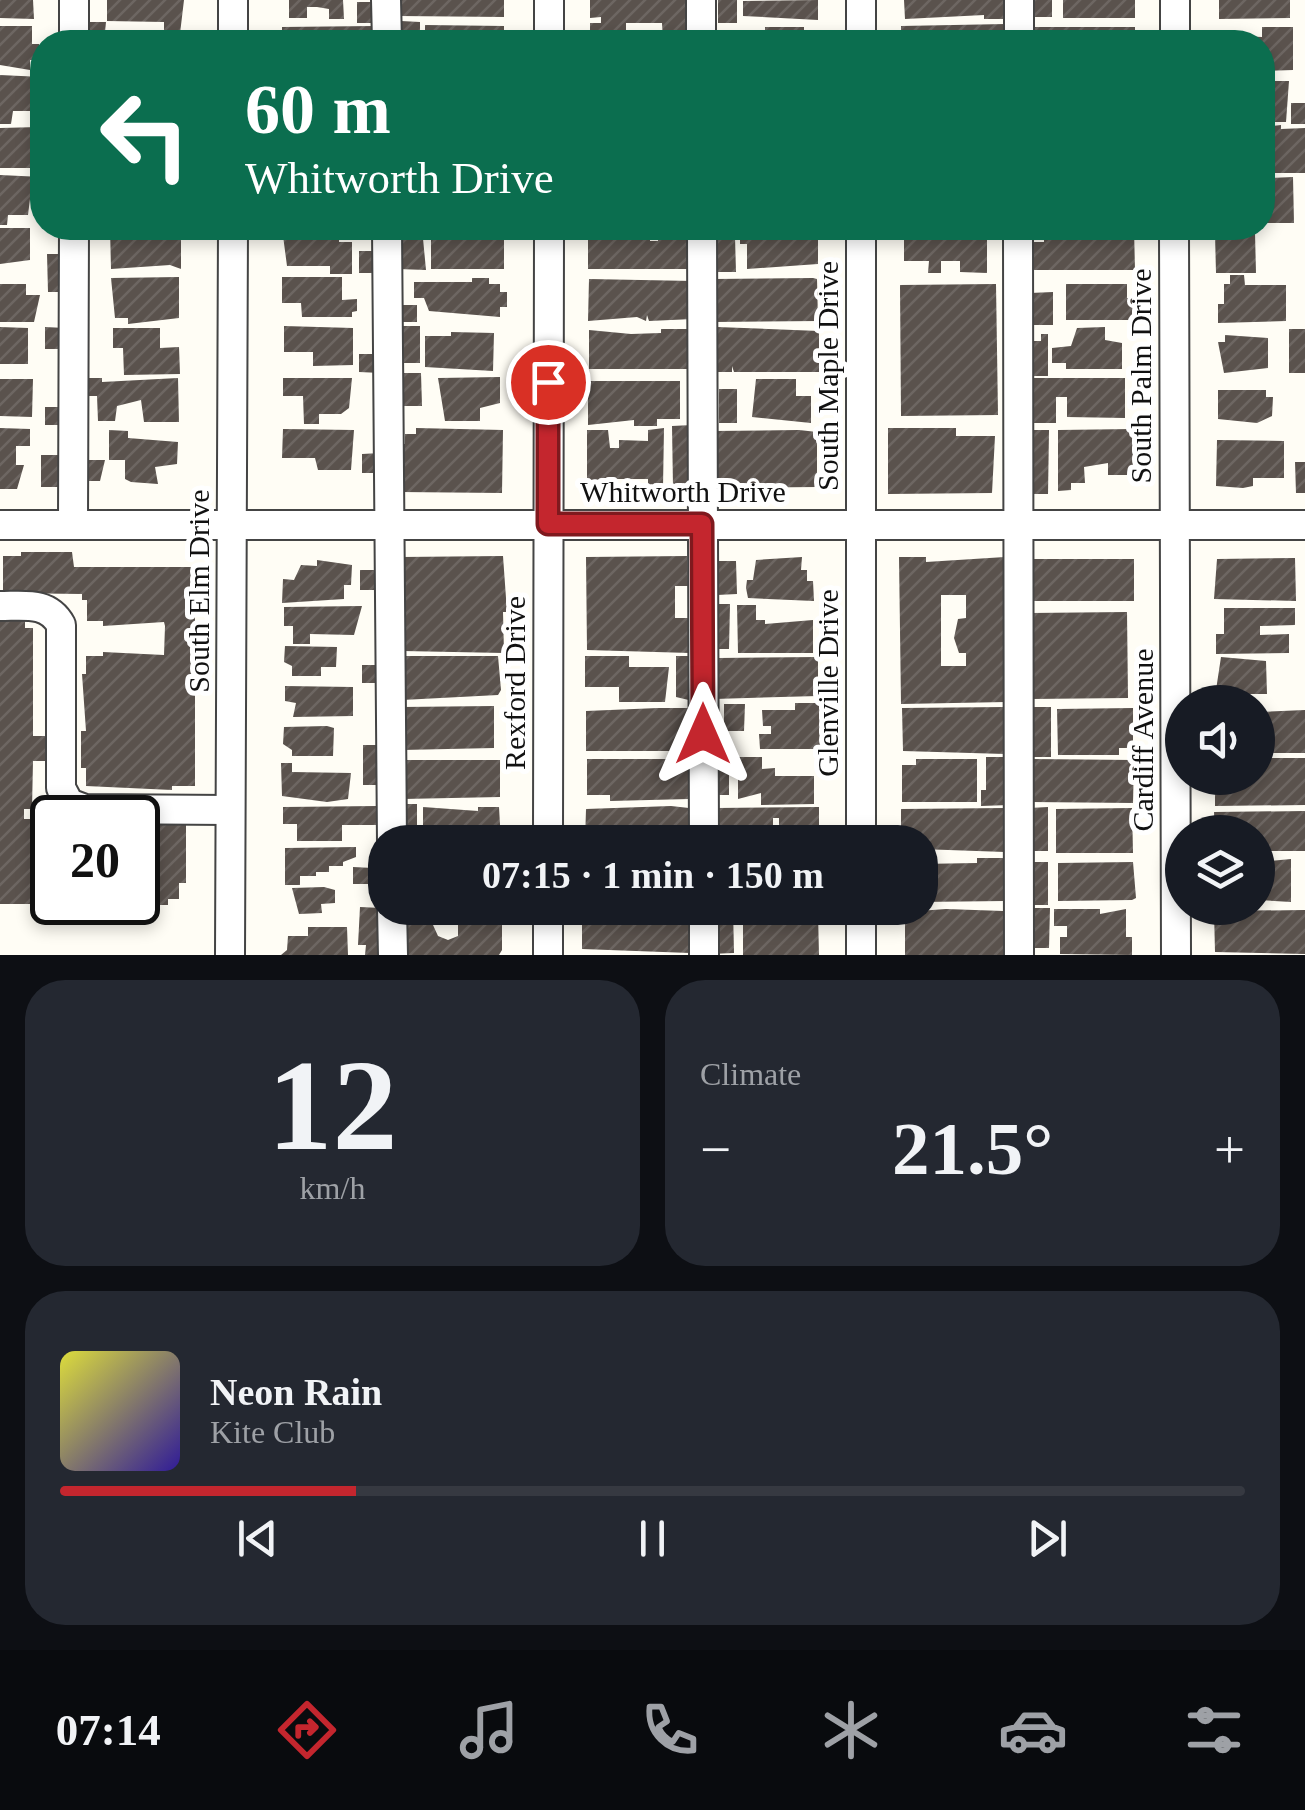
<!DOCTYPE html>
<meta charset="utf-8">
<style>
:root{--surface:#171b24;--page:#242831;--text:#f1f3f6;--muted:#9ea1a6;--line:#363941;--accent:#c4262e}
body{margin:0;font-family:Georgia,serif;background:var(--page);color:var(--text);height:100vh;display:flex;flex-direction:column;font-size:38px;white-space:nowrap}
*{box-sizing:border-box;margin:0}
p{font-size:32px;color:var(--muted)}
.icon{flex:none;width:55px;height:55px;fill:none;stroke:currentColor;stroke-width:2;stroke-linecap:round;stroke-linejoin:round}
.map{position:relative;height:955px;overflow:hidden}
.sheet{display:flex;flex-direction:column;gap:25px;padding:25px;background:#0d0f14;flex:1}
.sheet>*{flex:none}
.banner{position:absolute;left:30px;top:30px;width:1245px;height:210px;border-radius:40px;box-shadow:0 5px 15px #0003;background:#0b6e4f;color:#fff;overflow:hidden}
.buttons{position:absolute;left:1165px;top:685px;display:grid;gap:20px}
.buttons a{display:grid;place-items:center;width:110px;height:110px;border-radius:50%;background:var(--surface);box-shadow:0 5px 15px #0003;font-size:50px}
.speed{position:absolute;left:30px;top:795px;display:flex;gap:20px;font-size:50px;font-weight:700;text-align:center}
.speed>*{display:grid;place-content:center;width:130px;height:130px;border-radius:50%;background:var(--surface);box-shadow:0 5px 15px #0003;line-height:1}
.speed .limit{border:5px solid #111;border-radius:15px;background:#fff;color:#111}
.pin{position:absolute;display:grid;place-items:center;width:85px;height:85px;color:#fff;margin:-42px;border:5px solid #fff;border-radius:50%;box-shadow:0 2px 10px #0007}
.me{position:absolute;width:110px;margin:-55px;rotate:0deg;stroke-linejoin:round;filter:drop-shadow(0 0 8px #0008)}
.turn{display:flex;align-items:center;gap:35px;height:210px;padding:0 50px;font-size:45px}
.turn .icon{width:130px;height:130px;stroke-width:2.5}
.turn b{display:block;font-size:70px;line-height:85px}
.big{font-size:75px;font-weight:600;line-height:1.1}
.sheet .card{flex:1;display:flex;flex-direction:column;justify-content:center;gap:15px;min-width:0;padding:0 35px;border-radius:40px;background:var(--page)}
.sheet .dial{align-items:center;gap:0}
.dial b{font-size:130px;line-height:1}
.song{display:flex;align-items:center;gap:30px}
.cover{width:120px;height:120px;border-radius:15px;background:linear-gradient(135deg,hsl(60 70% 55%),hsl(250 70% 35%))}
.played{height:10px;border-radius:5px;background:linear-gradient(90deg,var(--accent) 25%,var(--line) 25%)}
.keys{display:flex;justify-content:space-around;direction:ltr}
.heat{display:flex;justify-content:space-between;align-items:center;font-size:55px;direction:ltr}
.sheet .tiles{flex:1;display:grid;gap:25px;grid-template-columns:1fr 1fr}
.card:last-child{grid-column:span 2}
.trip{position:absolute;left:368px;top:825px;width:570px;height:100px;border-radius:40px;background:var(--surface);box-shadow:0 5px 15px #0003;font-weight:600;line-height:100px;text-align:center}
.tabs{display:flex;height:160px;justify-content:space-around;align-items:center;background:#090b0e;color:var(--muted)}
.tabs .icon{width:70px;height:70px}
.tabs .active{color:var(--accent)}
.tabs b{font-size:45px;color:var(--text)}
.map>svg:first-child{display:block}
</style>
<div class="map">
<svg width="1305" height="955" viewBox="0 0 1305 955">
<defs>
<pattern id="building-hatch" width="6" height="6" patternUnits="userSpaceOnUse" patternTransform="scale(2.5)"><rect width="6" height="6" fill="#5a524d"/><path d="M-1 1l2-2M0 6l6-6M5 7l2-2" fill="none" stroke="#6d6662"/></pattern>
</defs>
<rect width="100%" height="100%" fill="#fffdf5"/>
<g fill="url(#building-hatch)" fill-rule="evenodd">
<polygon points="0,0 33,0 34,19 0,18"/>
<polygon points="107,0 184,0 179,42 173,42 173,36 169,42 134,42 134,37 145,37 145,33 164,33 164,22 107,21"/>
<polygon points="289,0 343,0 344,19 329,19 329,9 317,7 307,7 307,18 289,18"/>
<polygon points="399,0 504,0 504,17 399,16"/>
<polygon points="590,0 694,0 695,42 663,42 662,23 626,23 626,42 590,42 590,23 601,23 601,17 590,18"/>
<rect x="718" y="0" width="19" height="23"/>
<polygon points="818,0 818,20 743,16 743,1"/>
<polygon points="904,0 1008,0 1008,19 984,19 984,15 905,19"/>
<rect x="1035" y="0" width="17" height="17"/>
<rect x="1063" y="0" width="72" height="18"/>
<polygon points="1219,0 1290,0 1290,18 1219,19"/>
<rect x="357" y="2" width="16" height="21"/>
<polygon points="401,21 420,22 420,42 400,42"/>
<polygon points="85,22 106,22 104,42 82,42"/>
<polygon points="1006,24 1006,42 901,42 901,26"/>
<polygon points="425,25 504,26 504,37 502,42 425,42"/>
<polygon points="0,26 32,26 32,44 39,44 39,60 30,60 30,70 0,65"/>
<polygon points="374,26 374,42 282,42 282,27"/>
<rect x="765" y="27" width="39" height="15"/>
<rect x="1030" y="27" width="105" height="15"/>
<polygon points="1262,27 1293,27 1293,70 1262,71 1262,42 1217,42 1217,35 1262,37"/>
<polygon points="0,75 42,77 42,111 13,111 11,124 0,124"/>
<polygon points="1262,81 1289,81 1286,122 1262,122"/>
<rect x="1291" y="103" width="14" height="21"/>
<polygon points="1281,125 1281,129 1305,128 1305,173 1270,173 1270,168 1262,168 1262,127"/>
<polygon points="39,127 39,168 0,168 0,128"/>
<polygon points="0,175 42,177 42,199 30,199 28,215 8,215 7,225 0,225"/>
<polygon points="1293,177 1294,223 1262,223 1262,186 1267,186 1267,178"/>
<polygon points="0,228 30,228 30,260 0,264"/>
<polygon points="110,228 181,228 181,269 170,265 111,269"/>
<polygon points="282,228 339,228 339,242 352,242 352,274 330,274 330,266 287,266"/>
<polygon points="398,228 422,228 426,270 398,269"/>
<polygon points="431,228 462,228 461,238 504,235 504,269 431,269"/>
<polygon points="588,228 650,228 650,241 658,241 658,235 693,241 693,269 588,269"/>
<polygon points="904,228 969,228 969,234 987,234 987,273 960,272 960,261 941,261 941,273 928,273 929,261 904,261"/>
<polygon points="1044,228 1134,228 1135,270 1034,270 1033,242 1044,242"/>
<polygon points="740,229 818,229 818,264 747,269 747,244 740,244"/>
<polygon points="1255,233 1256,273 1216,273 1215,234"/>
<polygon points="735,237 736,272 716,272 716,238"/>
<rect x="359" y="251" width="18" height="22"/>
<polygon points="47,254 65,254 66,292 48,292"/>
<polygon points="1230,275 1244,275 1245,285 1286,285 1286,321 1218,323 1218,304 1224,304 1224,284 1230,284"/>
<polygon points="179,277 179,318 128,324 128,318 115,318 111,278"/>
<polygon points="282,277 342,277 342,300 357,299 357,311 352,312 352,317 302,317 301,303 282,303"/>
<polygon points="472,278 489,278 489,284 500,284 500,292 507,292 507,307 500,307 500,317 429,311 424,298 414,298 414,282 472,282"/>
<polygon points="813,278 817,279 818,321 714,322 714,279"/>
<polygon points="589,279 693,281 693,319 649,321 647,315 646,321 637,317 588,321"/>
<polygon points="0,284 26,284 26,295 40,295 34,322 0,322"/>
<polygon points="996,284 998,415 901,416 900,285"/>
<polygon points="1066,284 1127,284 1127,298 1133,298 1133,320 1066,320"/>
<polygon points="1053,292 1053,325 1033,325 1030,293"/>
<rect x="399" y="305" width="18" height="17"/>
<polygon points="284,326 353,328 353,365 313,366 313,352 284,352"/>
<rect x="402" y="326" width="18" height="37"/>
<polygon points="0,327 28,328 28,364 0,364"/>
<polygon points="45,327 65,328 65,349 45,349"/>
<polygon points="717,327 819,331 819,372 734,372 732,366 732,372 717,372"/>
<polygon points="1105,327 1105,340 1122,343 1122,369 1066,369 1066,363 1052,363 1052,348 1071,346 1077,328"/>
<polygon points="113,328 160,328 160,348 179,347 180,374 124,375 123,348 113,348"/>
<polygon points="661,329 693,329 693,369 589,369 589,330 631,334 661,333"/>
<rect x="1289" y="329" width="16" height="44"/>
<polygon points="451,332 494,333 493,371 425,367 425,336 451,336"/>
<polygon points="1041,334 1048,334 1048,376 1030,376 1030,341 1041,341"/>
<polygon points="1225,335 1268,338 1268,368 1224,373 1218,342 1225,342"/>
<polygon points="359,354 381,354 381,373 359,372"/>
<polygon points="401,373 421,373 422,406 401,406"/>
<polygon points="500,377 500,403 480,408 480,421 445,421 438,378"/>
<polygon points="84,378 102,378 102,382 178,378 179,422 144,422 141,400 117,406 115,421 98,421 97,396 84,396"/>
<polygon points="283,378 352,378 349,408 341,414 319,414 319,424 304,424 303,396 283,396"/>
<polygon points="1026,378 1125,378 1125,418 1067,417 1067,397 1056,397 1056,423 1027,423"/>
<polygon points="0,379 33,379 32,417 0,416"/>
<polygon points="756,379 796,379 796,396 811,396 811,423 752,417"/>
<polygon points="588,381 680,381 680,419 657,419 657,426 634,426 634,420 588,425"/>
<rect x="719" y="389" width="18" height="34"/>
<polygon points="1218,390 1266,390 1266,397 1273,397 1272,416 1257,423 1218,419"/>
<rect x="45" y="407" width="19" height="18"/>
<polygon points="692,425 691,486 673,487 672,426"/>
<polygon points="0,428 30,429 30,446 16,446 16,465 24,465 17,489 0,489"/>
<polygon points="416,428 503,430 502,493 400,492 398,444 405,444 405,434 416,434"/>
<polygon points="664,428 663,487 648,487 648,479 612,479 612,488 587,488 587,430 608,430 610,448 619,448 619,440 648,441 648,430"/>
<polygon points="888,428 956,428 956,436 995,436 992,493 888,494"/>
<polygon points="283,429 354,430 351,470 318,470 315,458 282,458"/>
<polygon points="1133,429 1133,475 1108,475 1108,463 1084,467 1085,483 1071,483 1071,490 1058,491 1058,430"/>
<polygon points="109,430 128,431 128,438 178,442 177,464 155,467 158,484 131,482 125,479 125,460 109,460"/>
<polygon points="799,430 817,432 817,487 715,488 714,431"/>
<polygon points="1026,430 1049,430 1048,494 1026,494"/>
<polygon points="1217,440 1284,441 1284,478 1253,478 1253,486 1243,488 1216,486"/>
<polygon points="380,453 380,473 362,473 362,454"/>
<rect x="41" y="455" width="20" height="32"/>
<polygon points="81,460 105,460 100,481 82,481"/>
<polygon points="1295,462 1305,462 1305,493 1296,493"/>
<polygon points="21,552 72,552 74,567 195,567 195,786 172,786 172,790 86,786 86,768 81,768 81,731 86,731 82,674 86,674 86,656 103,656 103,652 164,655 165,626 164,622 103,626 103,621 87,621 87,600 82,600 82,594 3,593 3,556 21,556"/>
<polygon points="503,556 507,612 503,612 504,653 403,651 401,557"/>
<polygon points="687,556 688,586 675,586 675,618 690,618 690,653 587,650 586,557"/>
<polygon points="802,557 801,570 807,570 807,581 813,581 814,601 748,598 746,588 747,580 753,580 756,560"/>
<path d="M899 557H926V562L1005 557 1006 702 901 704ZM941 595H966V618L958 619 954 638 959 653H966V666H941Z"/>
<polygon points="1295,558 1296,601 1214,599 1217,559"/>
<rect x="1032" y="559" width="102" height="42"/>
<polygon points="317,560 352,565 351,585 344,585 344,599 282,603 283,579 294,580 301,565 317,566"/>
<polygon points="716,561 736,561 737,594 717,595"/>
<rect x="360" y="570" width="19" height="20"/>
<polygon points="710,604 730,604 729,649 710,649"/>
<polygon points="737,605 756,605 756,620 765,620 765,624 813,620 813,653 738,653"/>
<polygon points="362,606 354,635 310,634 310,644 293,644 293,626 284,626 284,607"/>
<polygon points="1224,608 1295,608 1295,625 1260,626 1260,635 1289,634 1289,653 1216,654 1216,634 1224,634"/>
<polygon points="1127,612 1128,698 1031,699 1030,613"/>
<polygon points="0,619 25,619 25,628 33,628 33,736 54,736 54,761 33,761 32,809 24,809 24,819 52,819 52,904 0,904"/>
<polygon points="285,646 337,647 336,667 321,667 321,676 292,676 292,666 284,662"/>
<polygon points="403,656 498,656 501,690 498,695 402,700"/>
<polygon points="585,656 629,656 629,667 669,667 665,702 619,702 619,687 585,687"/>
<polygon points="676,656 694,656 693,701 676,697"/>
<polygon points="818,657 818,696 714,699 718,658"/>
<polygon points="1221,657 1266,661 1267,694 1241,694 1241,701 1223,701 1223,690 1216,690"/>
<rect x="362" y="665" width="19" height="18"/>
<polygon points="285,686 353,687 353,716 293,717 296,703 285,701"/>
<polygon points="795,703 824,703 824,749 760,749 759,734 771,734 771,726 763,726 762,710 795,710"/>
<polygon points="724,704 745,704 744,731 724,731"/>
<polygon points="494,706 494,748 402,750 401,707"/>
<polygon points="1005,707 1005,754 903,751 902,708"/>
<rect x="1026" y="707" width="25" height="50"/>
<polygon points="658,708 691,708 689,751 586,751 586,711"/>
<polygon points="1133,708 1133,748 1119,748 1119,755 1058,755 1057,709"/>
<polygon points="1305,710 1305,753 1258,753 1258,712"/>
<polygon points="327,726 334,728 333,756 292,756 292,750 283,744 284,727"/>
<rect x="363" y="745" width="18" height="40"/>
<polygon points="729,757 729,795 710,795 709,758"/>
<polygon points="738,757 762,757 762,769 775,768 775,776 814,776 814,804 761,805 761,793 738,799"/>
<polygon points="986,757 1008,757 1009,805 981,806 981,790 986,790"/>
<polygon points="1258,758 1305,758 1305,805 1215,806 1215,778 1258,778"/>
<polygon points="587,759 689,759 689,799 610,801 610,795 587,795"/>
<polygon points="916,759 977,759 977,802 902,802 902,765 916,765"/>
<polygon points="1031,759 1134,760 1133,803 1031,802"/>
<polygon points="402,760 500,760 500,797 403,799"/>
<polygon points="281,763 292,763 292,772 351,773 348,799 327,802 282,796"/>
<rect x="400" y="804" width="17" height="36"/>
<polygon points="378,806 378,825 342,825 342,841 297,841 297,824 283,824 283,807"/>
<polygon points="671,806 689,808 691,842 585,841 586,809"/>
<polygon points="423,807 478,811 478,807 499,807 501,842 423,842"/>
<polygon points="819,807 819,842 779,842 779,818 773,818 773,842 749,842 749,839 716,842 716,808"/>
<polygon points="1048,807 1048,851 1030,851 1029,808"/>
<polygon points="1005,808 1005,852 920,849 920,842 901,842 901,809"/>
<polygon points="1132,808 1133,853 1056,853 1056,809"/>
<polygon points="1305,811 1305,851 1258,851 1258,832 1215,832 1214,812"/>
<polygon points="138,820 186,820 186,883 179,883 179,899 168,899 168,905 138,905"/>
<polygon points="356,847 356,857 343,862 343,866 329,866 329,872 316,872 316,876 300,876 300,885 285,885 285,848"/>
<polygon points="977,858 1003,858 1004,901 920,902 920,864 977,863"/>
<polygon points="1291,859 1291,902 1258,900 1258,862"/>
<rect x="1029" y="862" width="19" height="43"/>
<polygon points="1133,862 1136,898 1132,900 1058,901 1058,863"/>
<polygon points="353,867 373,868 373,884 353,884"/>
<polygon points="324,887 335,890 335,903 321,904 322,913 299,914 292,888"/>
<polygon points="360,907 381,908 380,955 365,955 366,945 358,945"/>
<polygon points="399,908 451,908 438,912 433,925 438,936 448,940 458,936 458,908 502,908 502,950 499,955 399,955"/>
<polygon points="709,908 733,908 734,953 709,954"/>
<polygon points="806,908 806,913 818,913 819,955 743,955 743,909"/>
<polygon points="1029,908 1050,908 1049,948 1029,948"/>
<polygon points="687,909 690,953 582,949 582,910"/>
<polygon points="946,909 1003,911 1006,955 905,955 905,912"/>
<polygon points="1054,909 1100,909 1100,914 1126,909 1126,937 1132,937 1132,955 1060,954 1060,937 1067,937 1067,926 1054,926"/>
<polygon points="1305,910 1305,954 1215,952 1214,911"/>
<polygon points="308,927 347,927 348,955 281,955 287,950 288,936 308,936"/>
</g>
<g fill="none" stroke-linecap="round" stroke-linejoin="round">
<defs>
<g id="minor">
<polyline points="386,0 387,42"/>
<polyline points="701,0 701,42"/>
<polyline points="74,42 74,0"/>
<polyline points="233,42 233,0"/>
<polyline points="549,42 549,0"/>
<polyline points="861,42 861,0"/>
<polyline points="1019,42 1019,0"/>
<polyline points="1175,42 1175,0"/>
<polyline points="387,228 392,842"/>
<polyline points="702,228 704,842"/>
<polyline points="861,228 861,842"/>
<polyline points="1018,228 1019,955"/>
<polyline points="1174,228 1176,955"/>
<polyline points="0,525 1305,525"/>
<polyline points="73,525 74,228"/>
<path d="M0 606C24 606 48 601 61 625V788L69 803 85 809 230 810"/>
<polyline points="548,842 549,228"/>
<polyline points="392,908 393,955"/>
<polyline points="548,908 548,955"/>
<polyline points="704,908 704,955"/>
<polyline points="861,908 861,955"/>
<polyline points="230,955 233,228"/>
</g>
</defs>
<use href="#minor" stroke="#444" stroke-width="32"/>
<use href="#minor" stroke="#fff" stroke-width="28"/>
</g>
<g fill="none" stroke-linecap="round" stroke-linejoin="round">
<defs>
<polyline id="route" points="548,382 548,524 702,524 703,734"/>
</defs>
<use href="#route" stroke="#7f191e" stroke-width="25"/>
<use href="#route" stroke="#c4262e" stroke-width="18"/>
</g>
<g text-anchor="middle" stroke-width="10" stroke-linejoin="round" paint-order="stroke">
<g font-size="30" fill="#111" stroke="#fff">
<text transform="translate(828 376) rotate(-90)" y="10">South Maple Drive</text>
<text transform="translate(1141 376) rotate(-90)" y="10">South Palm Drive</text>
<text x="683" y="502">Whitworth Drive</text>
<text transform="translate(199 591) rotate(-90)" y="10">South Elm Drive</text>
<text transform="translate(515 683) rotate(-90)" y="10">Rexford Drive</text>
<text transform="translate(828 683) rotate(-90)" y="10">Glenville Drive</text>
<text transform="translate(1143 740) rotate(-90)" y="10">Cardiff Avenue</text>
</g>
</g>
</svg>
<div class="buttons">
<a><svg class="icon" aria-label="sound" viewBox="0 0 24 24"><path d="M4 9h4l5-4v14l-5-4H4zM17 9q2 3 0 6"/></svg></a>
<a><svg class="icon" aria-label="layers" viewBox="0 0 24 24"><path d="M12 4l9 5-9 5-9-5zM3 14l9 5 9-5"/></svg></a>
</div>
<div class="speed"><div class="limit">20</div></div>
<div class="pin" style="left:548px;top:382px;background:#d93025"><svg class="icon" aria-label="arrive" viewBox="0 0 24 24"><path d="M6 21V4h12l-3 4 3 4H6"/></svg></div>
<svg class="me" style="left:703px;top:734px" viewBox="-20 -20 40 40"><path d="M0-17L14 15 0 8-14 15z" fill="#c4262e" stroke="#fff" stroke-width="4"/></svg>
<div class="trip">07:15 · 1 min · 150 m</div>
<div class="banner">
<div class="turn"><svg class="icon" aria-label="left" viewBox="0 0 24 24"><path d="M17 20v-9H6M10 6l-5 5 5 5"/></svg><div><b>60 m</b>Whitworth Drive</div></div>
</div>
</div>
<section class="sheet">
<div class="tiles">
<div class="card dial"><b>12</b><p>km/h</p></div>
<div class="card"><p>Climate</p>
<div class="heat"><a>−</a><b class="big">21.5°</b><a>+</a></div>
</div>
<div class="card">
<div class="song"><i class="cover"></i><div><b>Neon Rain</b><p>Kite Club</p></div></div>
<div class="played"></div>
<div class="keys"><svg class="icon" aria-label="previous" viewBox="0 0 24 24"><path d="M18 5L8 12l10 7zM5 5v14"/></svg><svg class="icon" aria-label="pause" viewBox="0 0 24 24"><path d="M8 5v14M16 5v14"/></svg><svg class="icon" aria-label="next" viewBox="0 0 24 24"><path d="M6 5l10 7-10 7zM19 5v14"/></svg></div>
</div>
</div>
</section>
<nav class="tabs">
<b>07:14</b>
<svg class="icon active" aria-label="directions" viewBox="0 0 24 24"><path d="M12 3l9 9-9 9-9-9zM9 14v-3h6M13 9l2 2-2 2"/></svg>
<svg class="icon" aria-label="music" viewBox="0 0 24 24"><path d="M9 18V5l10-2v13"/><circle cx="6" cy="18" r="3"/><circle cx="16" cy="16" r="3"/></svg>
<svg class="icon" aria-label="phone" viewBox="0 0 24 24"><path d="M5 4h4l2 5-3 2q2 4 5 5l2-3 5 2v4C11 20 4 13 5 4z"/></svg>
<svg class="icon" aria-label="climate" viewBox="0 0 24 24"><path d="M12 3v18M4 7l16 10M4 17L20 7"/></svg>
<svg class="icon" aria-label="car" viewBox="0 0 24 24"><path d="M5 17H2v-5l4-1 3-4h7l3 4 3 1v5h-3M9 17h6M6 11h13"/><circle cx="7" cy="17" r="2"/><circle cx="17" cy="17" r="2"/></svg>
<svg class="icon" aria-label="filters" viewBox="0 0 24 24"><path d="M4 7h16M4 17h16"/><circle cx="9" cy="7" r="2"/><circle cx="15" cy="17" r="2"/></svg>
</nav>
